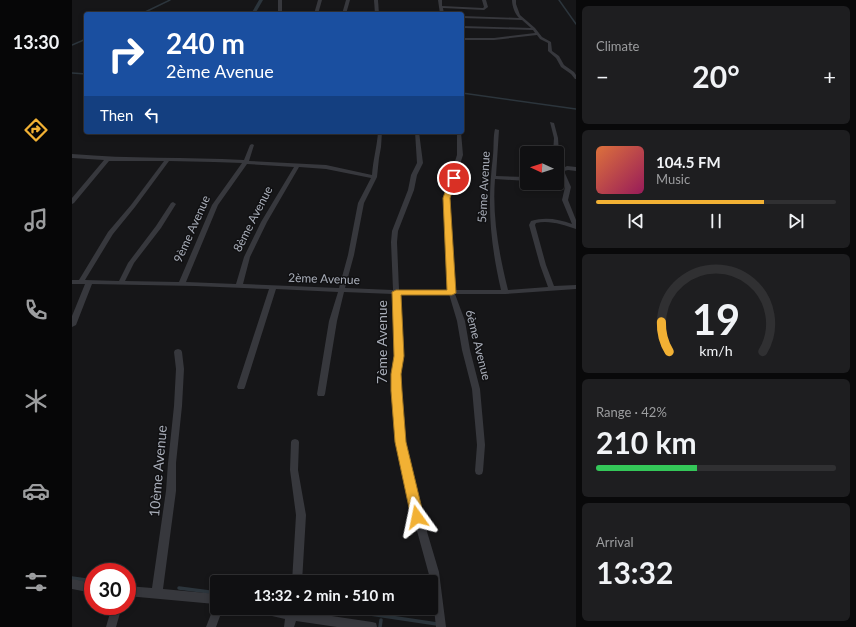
<!DOCTYPE html>
<meta charset="utf-8">
<style>
:root{--surface:#101012;--page:#1e1e20;--text:#f1f3f6;--muted:#9c9d9f;--line:#303032;--accent:#f2b134}
body{margin:0;font-family:Lato,sans-serif;background:var(--page);color:var(--text);height:100vh;display:flex;flex-direction:column;font-size:15px;white-space:nowrap}
*{box-sizing:border-box;margin:0}
p{font-size:13px;color:var(--muted)}
.icon{flex:none;width:22px;height:22px;fill:none;stroke:currentColor;stroke-width:2;stroke-linecap:round;stroke-linejoin:round}
.map{position:relative;flex:1;overflow:hidden}
.panel{display:flex;flex-direction:column;gap:6px;padding:6px;background:#09090a;width:280px}
.panel>*{flex:none}
.top-card{position:absolute;left:12px;top:12px;width:380px;height:122px;border-radius:4px;box-shadow:0 2px 6px #0003,0 0 0 1px var(--line);background:#1a4fa0;color:#fff;overflow:hidden}
.needle{width:26px;rotate:273deg}
.fabs{position:absolute;left:448px;top:146px;display:grid;gap:8px}
.fabs a{display:grid;place-items:center;width:44px;height:44px;border-radius:4px;background:var(--surface);box-shadow:0 2px 6px #0003,0 0 0 1px var(--line);font-size:20px}
.speed{position:absolute;left:12px;top:563px;display:flex;gap:8px;font-size:20px;font-weight:700;text-align:center}
.speed>*{display:grid;place-content:center;width:52px;height:52px;border-radius:50%;background:var(--surface);box-shadow:0 2px 6px #0003,0 0 0 1px var(--line);line-height:1}
.speed .limit{border:6px solid #d22;background:#fff;color:#111}
.pin{position:absolute;display:grid;place-items:center;width:34px;height:34px;color:#fff;margin:-17px;border:2px solid #fff;border-radius:50%;box-shadow:0 1px 4px #0007}
.me{position:absolute;width:44px;margin:-22px;rotate:348deg;stroke-linejoin:round;filter:drop-shadow(0 0 3px #0008)}
.turn{display:flex;align-items:center;gap:14px;height:84px;padding:0 16px;font-size:18px}
.turn .icon{width:52px;height:52px;stroke-width:2.5}
.turn b{display:block;font-size:28px;line-height:34px}
.then{display:flex;align-items:center;height:38px;padding:0 16px;background:#0003;gap:8px;font-size:15px}
.big{font-size:30px;font-weight:700;line-height:1.1}
.panel .tile{flex:1;display:flex;flex-direction:column;justify-content:center;gap:6px;min-width:0;padding:0 14px;border-radius:6px;background:var(--page)}
.panel .dial{align-items:center;gap:0}
.dial svg{height:104px;overflow:visible;fill:none;stroke:var(--line);stroke-width:7;stroke-linecap:round;text-anchor:middle}
.dial text{fill:var(--text);stroke:none}
.song{display:flex;align-items:center;gap:12px}
.cover{width:48px;height:48px;border-radius:6px;background:linear-gradient(135deg,hsl(20 70% 55%),hsl(330 70% 35%))}
.played{height:4px;border-radius:2px;background:linear-gradient(90deg,var(--accent) 70%,var(--line) 70%)}
.keys{display:flex;justify-content:space-around;direction:ltr}
.heat{display:flex;justify-content:space-between;align-items:center;font-size:22px;direction:ltr}
.charge{height:6px;border-radius:3px;background:linear-gradient(90deg,#34c759 42%,var(--line) 0)}
.trip{position:absolute;left:138px;top:575px;width:228px;height:40px;border-radius:4px;background:var(--surface);box-shadow:0 2px 6px #0003,0 0 0 1px var(--line);font-weight:700;line-height:40px;text-align:center}
main{display:flex;flex:1;min-height:0}
.tabs{display:flex;flex-direction:column;width:72px;justify-content:space-around;align-items:center;background:#060607;color:var(--muted)}
.tabs .icon{width:28px;height:28px}
.tabs .selected{color:var(--accent)}
.tabs b{font-size:18px;color:var(--text)}
.map>svg:first-child{display:block}
</style>
<main>
<nav class="tabs">
<b>13:30</b>
<svg class="icon selected" aria-label="directions" viewBox="0 0 24 24"><path d="M12 3l9 9-9 9-9-9zM9 14v-3h6M13 9l2 2-2 2"/></svg>
<svg class="icon" aria-label="music" viewBox="0 0 24 24"><path d="M9 18V5l10-2v13"/><circle cx="6" cy="18" r="3"/><circle cx="16" cy="16" r="3"/></svg>
<svg class="icon" aria-label="phone" viewBox="0 0 24 24"><path d="M5 4h4l2 5-3 2q2 4 5 5l2-3 5 2v4C11 20 4 13 5 4z"/></svg>
<svg class="icon" aria-label="climate" viewBox="0 0 24 24"><path d="M12 3v18M4 7l16 10M4 17L20 7"/></svg>
<svg class="icon" aria-label="car" viewBox="0 0 24 24"><path d="M5 17H2v-5l4-1 3-4h7l3 4 3 1v5h-3M9 17h6M6 11h13"/><circle cx="7" cy="17" r="2"/><circle cx="17" cy="17" r="2"/></svg>
<svg class="icon" aria-label="filters" viewBox="0 0 24 24"><path d="M4 7h16M4 17h16"/><circle cx="9" cy="7" r="2"/><circle cx="15" cy="17" r="2"/></svg>
</nav>
<div class="map">
<svg width="504" height="627" viewBox="0 0 504 627">
<rect width="100%" height="100%" fill="#161618"/>
<g fill="none" stroke-linecap="round" stroke-linejoin="round">
<g stroke="#2c353c" stroke-width="1.5">
<polyline points="487,0 504,24"/>
<polyline points="76,11 82,14"/>
<polyline points="69,14 98,0"/>
<polyline points="0,45 14,39"/>
<polyline points="0,73 14,74"/>
<polyline points="390,93 504,109"/>
</g>
<g stroke="#2c353c" stroke-width="3.5">
<polyline points="0,578 21,581"/>
<polyline points="107,588 145,593"/>
<polyline points="278,611 365,624"/>
<polyline points="308,627 309,620"/>
</g>
<polygon fill="#2c353c" fill-rule="evenodd" points="187,0 191,0 183,14 179,14"/>
<g fill="#37383d" fill-rule="evenodd">
<rect x="206" y="0" width="4" height="14"/>
<polygon points="246,0 250,0 246,14 242,14"/>
<polygon points="274,0 278,0 274,14 270,14"/>
<polygon points="302,0 306,0 307,14 303,14"/>
<polygon points="366,0 370,0 370,6 411,8 412,7 410,0 414,0 416,7 412,10 371,8 372,14 368,14"/>
<path d="M440 0H444V4L448 15 463 28 470 37 479 42 480 51 487 56 492 65 502 72 504 75V79H503L499 74 489 67 484 58 476 51V43L468 39 465 35 422 40H390V38H422L463 33 461 30 390 28V26L459 28 450 20 390 18V16L447 18C443 14 440 6 440 0Z"/>
<polygon points="478,122 482,123 486,138 487,153 485,154 485,153 481,153 482,138"/>
<path d="M423 129 427 130 424 176 455 177V181L423 179C420 216 427 254 436 290L476 287 468 265 457 225 459 221C473 217 486 219 500 224L490 200 493 187 488 173 485 174V170H486L485 166V158L488 160 491 168 495 166 504 167V171L496 170 492 171 499 187 496 200 504 220V229C491 225 478 220 464 223L463 225 474 265 482 286 504 285V289L433 294H383L393 321 398 350 408 389 413 445 411 471 410 474 407 475 404 474 403 471 405 445 400 389 390 350 385 321 377 294H328L331 356 329 376V396L333 437 345 498 367 572 374 627H364L359 582 336 498 324 437 321 396V376L323 356 321 294 272 292 265 321 253 394 252 396H246L245 394 257 321 266 292 204 289 173 387 172 389H166L165 387 197 289 123 286 20 284 4 325 0 327V316L13 284H0V280H7L36 232 59 205 92 161H37L2 203 0 204V198L32 160 0 158V154C58 159 114 157 172 160L178 145 180 144 182 145 177 161 254 165 300 175C301 160 305 147 306 132H310L309 147 307 158 305 177 292 203 282 255 273 288 321 290 319 242 320 231 336 190 339 175 345 163 343 132H347L351 163 345 175 342 190 326 231 325 242 327 290H376L371 198 385 155V132H389L391 155 377 198 383 290H429C418 242 415 205 421 156 422 147 421 137 423 129ZM97 161 142 162 170 163 140 205 107 282 53 281 62 263 89 228 104 204 101 202 99 203 84 226 56 263 47 281 13 280 41 234 63 207ZM175 164 222 167 189 222 172 257 164 284 114 282 146 205ZM227 167 254 169 299 178 286 203 276 255 267 288 171 284 178 257 195 222Z"/>
<polygon points="106,349 109,350 110,352 112,369 110,406 104,463 104,491 91,589 145,594 145,608 151,608 144,627 134,627 143,604 55,596 55,586 80,588 94,491 96,463 102,406 104,369 102,352 103,350"/>
<polygon points="223,439 226,440 227,442 226,470 234,515 230,582 220,582 224,515 218,470 219,442 220,440"/>
<polygon points="0,579 21,583 21,593 0,589"/>
<polygon points="40,606 50,606 44,627 34,627"/>
<polygon points="182,608 226,608 226,611 300,622 304,623 305,627 265,627 224,621 222,627 212,627 213,619 187,613 183,612"/>
</g>
</g>
<polygon fill="#f2b134" stroke="#9d7322" points="382,176 385,178 378,198 384,293 380,295 329,295 332,356 329,374 330,391 334,442 352,517 350,521 345,522 341,521 339,517 323,442 319,391 319,374 322,356 320,292 324,290 375,290 371,198 378,178"/>
<g text-anchor="middle" stroke-width="3" stroke-linejoin="round" paint-order="stroke">
<g font-size="12" fill="#a8adb8" stroke="#111113">
<text transform="translate(412 187) rotate(-87)" y="4">5ème Avenue</text>
<text transform="translate(181 219) rotate(-63)" y="4">8ème Avenue</text>
<text transform="translate(120 229) rotate(-66)" y="4">9ème Avenue</text>
<text transform="translate(252 279) rotate(2)" y="4">2ème Avenue</text>
<text transform="translate(406 345) rotate(76)" y="4">6ème Avenue</text>
</g>
<g font-size="14" fill="#a8adb8" stroke="#111113">
<text transform="translate(310 342) rotate(-90)" y="5">7ème Avenue</text>
<text transform="translate(86 471) rotate(-85)" y="5">10ème Avenue</text>
</g>
</g>
</svg>
<div class="fabs">
<a><svg class="needle" viewBox="-14 -14 28 28"><path d="M0-13l5 13h-10z" fill="#e53935"/><path d="M0 13l5-13h-10z" fill="#9c9d9f"/></svg></a>
</div>
<div class="speed"><div class="limit">30</div></div>
<div class="pin" style="left:382px;top:178px;background:#d93025"><svg class="icon" aria-label="arrive" viewBox="0 0 24 24"><path d="M6 21V4h12l-3 4 3 4H6"/></svg></div>
<svg class="me" style="left:345px;top:517px" viewBox="-20 -20 40 40"><path d="M0-17L14 15 0 8-14 15z" fill="#f2b134" stroke="#fff" stroke-width="4"/></svg>
<div class="trip">13:32 · 2 min · 510 m</div>
<div class="top-card">
<div class="turn"><svg class="icon" aria-label="right" viewBox="0 0 24 24"><path d="M7 20v-9h11M14 6l5 5-5 5"/></svg><div><b>240 m</b>2ème Avenue</div></div>
<div class="then">Then<svg class="icon" aria-label="left" viewBox="0 0 24 24"><path d="M17 20v-9H6M10 6l-5 5 5 5"/></svg></div>
</div>
</div>
<section class="panel">
<div class="tile"><p>Climate</p>
<div class="heat"><a>−</a><b class="big">20°</b><a>+</a></div>
</div>
<div class="tile">
<div class="song"><i class="cover"></i><div><b>104.5 FM</b><p>Music</p></div></div>
<div class="played"></div>
<div class="keys"><svg class="icon" aria-label="previous" viewBox="0 0 24 24"><path d="M18 5L8 12l10 7zM5 5v14"/></svg><svg class="icon" aria-label="pause" viewBox="0 0 24 24"><path d="M8 5v14M16 5v14"/></svg><svg class="icon" aria-label="next" viewBox="0 0 24 24"><path d="M6 5l10 7-10 7zM19 5v14"/></svg></div>
</div>
<div class="tile dial"><svg viewBox="0 0 100 80">
<path d="M14 69A42 42 0 1 1 86 69"/>
<path d="M14 69A42 42 0 0 1 8 46" stroke="#f2b134"/>
<text x="50" y="56" font-size="32" font-weight="700">19</text>
<text x="50" y="72" font-size="11">km/h</text>
</svg></div>
<div class="tile"><p>Range · 42%</p><b class="big">210 km</b><div class="charge"></div></div>
<div class="tile"><p>Arrival</p><b class="big">13:32</b></div>
</section>
</main>
